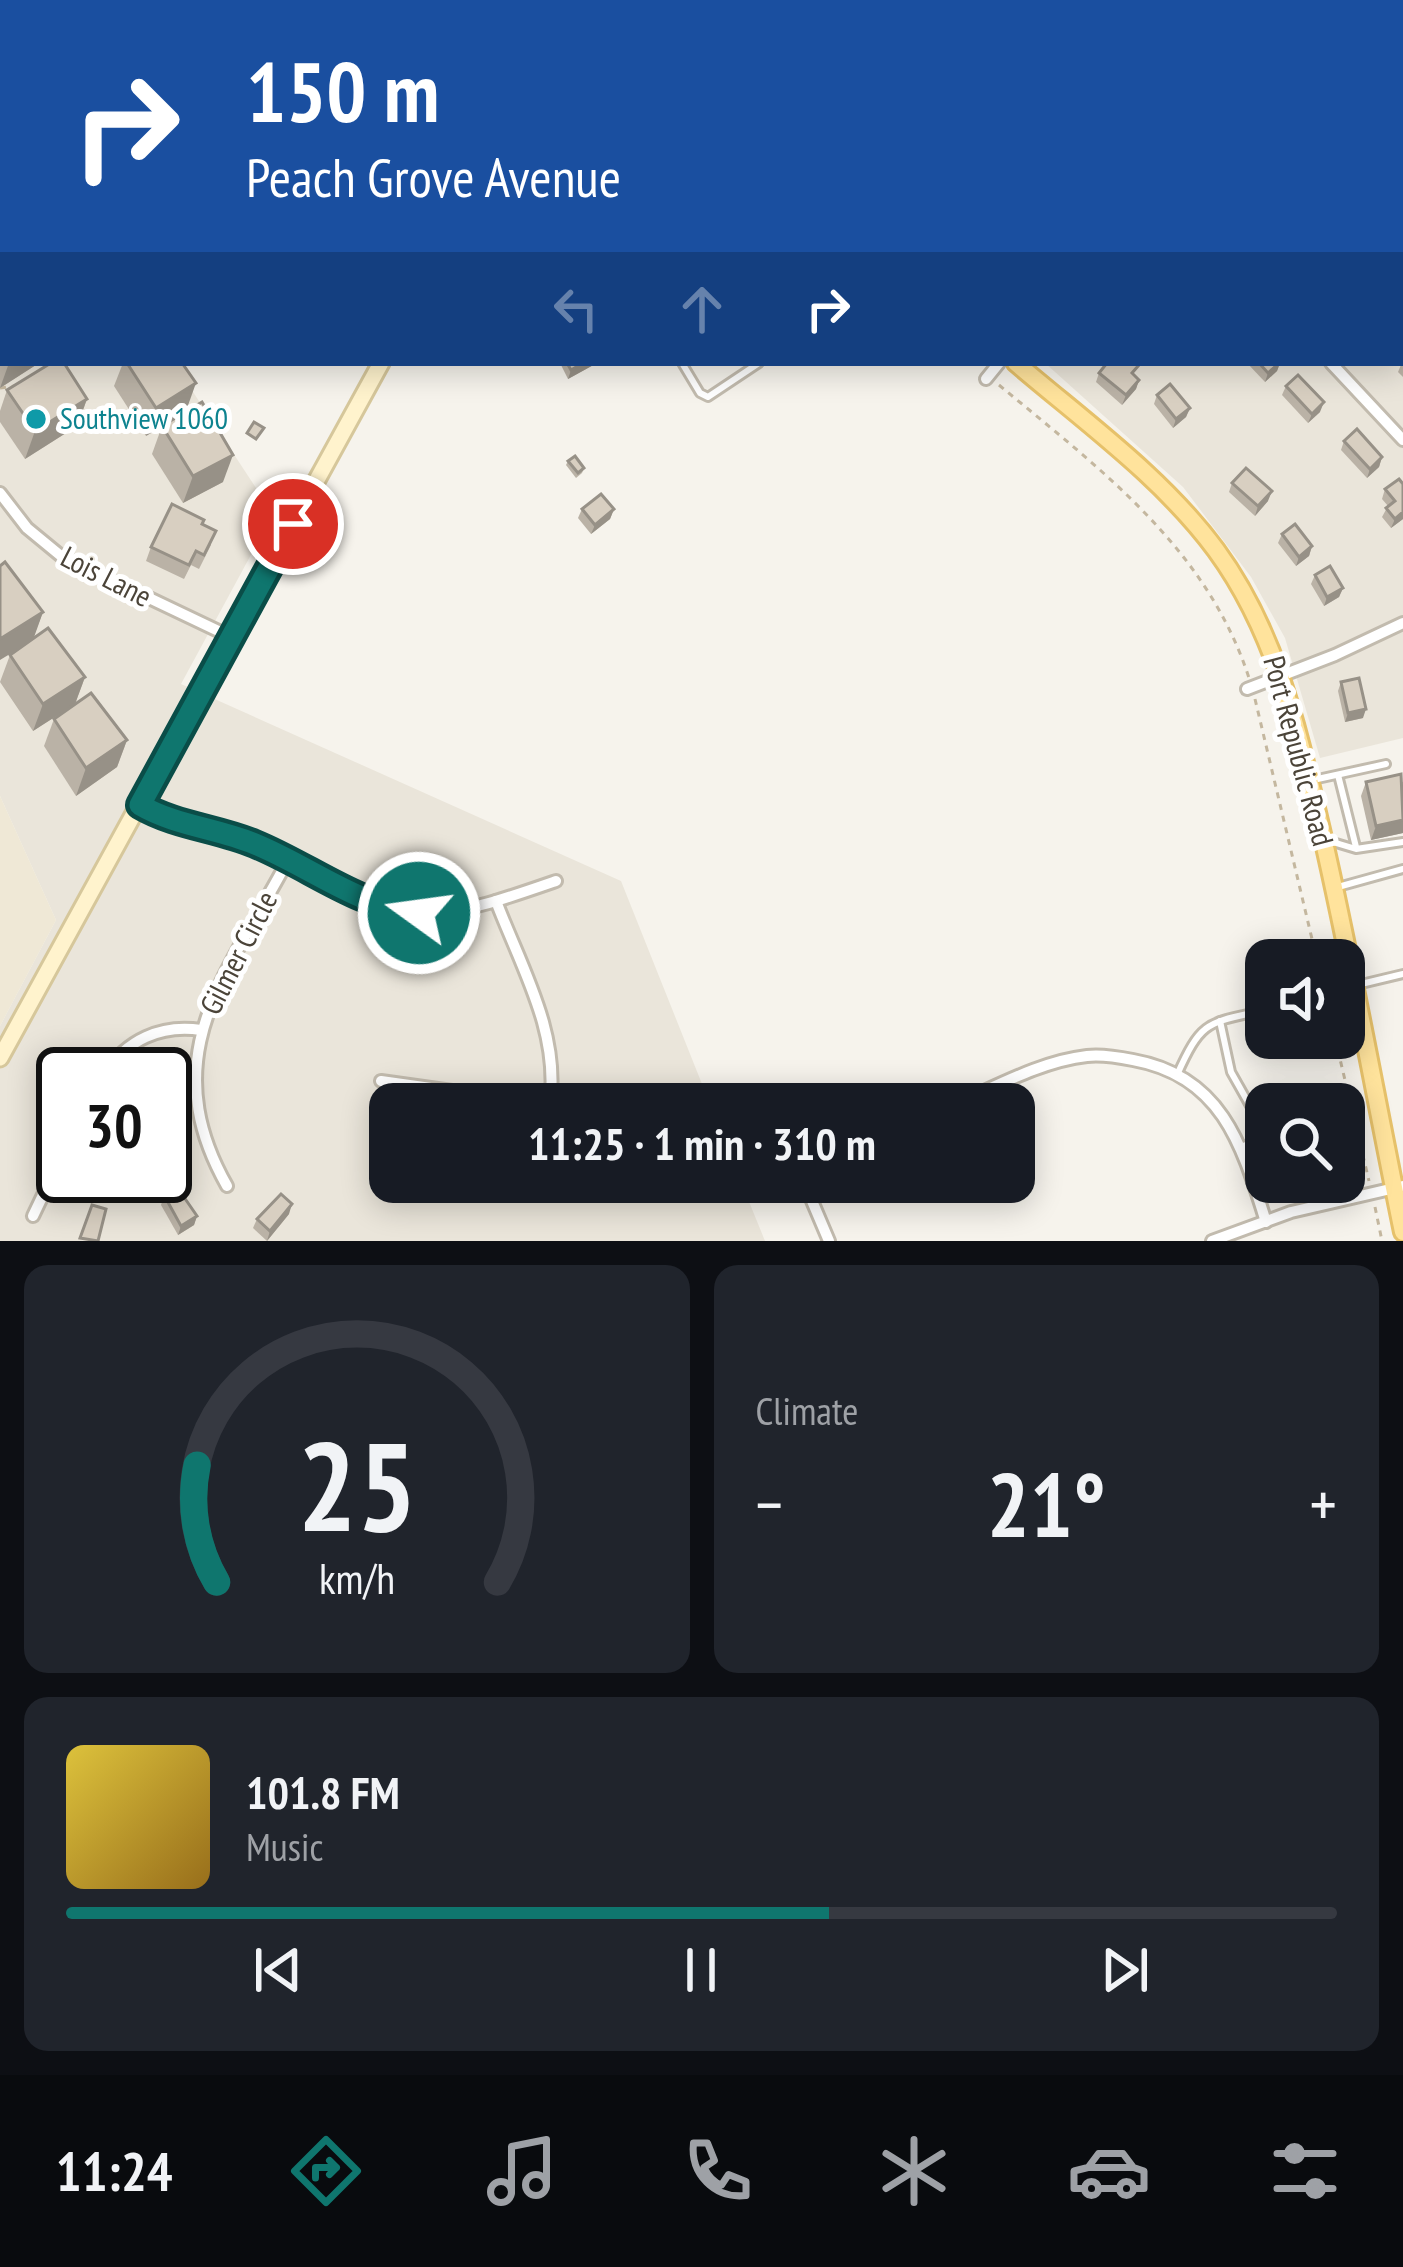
<!DOCTYPE html>
<meta charset="utf-8">
<style>
:root{--surface:#171b24;--page:#20242c;--text:#f1f3f6;--muted:#9ea1a6;--line:#363941;--accent:#0f766e}
body{margin:0;font-family:"PT Sans Narrow",sans-serif;background:var(--page);color:var(--text);height:100vh;display:flex;flex-direction:column;font-size:45px;white-space:nowrap}
*{box-sizing:border-box;margin:0}
p{font-size:39px;color:var(--muted)}
.icon{flex:none;width:66px;height:66px;fill:none;stroke:currentColor;stroke-width:2;stroke-linecap:round;stroke-linejoin:round}
.map{position:relative;height:1241px;overflow:hidden}
.side{display:flex;flex-direction:column;gap:24px;padding:24px;background:#0d0f14;flex:1}
.side>*{flex:none}
.banner{position:absolute;left:0px;top:0px;width:1404px;height:366px;box-shadow:0 6px 30px #0003;background:#1a4fa0;color:#fff;overflow:hidden}
.fabs{position:absolute;left:1245px;top:939px;display:grid;gap:24px}
.fabs a{display:grid;place-items:center;width:120px;height:120px;border-radius:24px;background:var(--surface);box-shadow:0 6px 30px #0003;font-size:60px}
.speed{position:absolute;left:36px;top:1047px;display:flex;gap:24px;font-size:60px;font-weight:700;text-align:center}
.speed>*{display:grid;place-content:center;width:156px;height:156px;border-radius:50%;background:var(--surface);box-shadow:0 6px 30px #0003;line-height:1}
.speed .limit{border:6px solid #111;border-radius:18px;background:#fff;color:#111}
.pin{position:absolute;display:grid;place-items:center;width:102px;height:102px;color:#fff;margin:-51px;border:6px solid #fff;border-radius:50%;box-shadow:0 3px 12px #0007}
.me{position:absolute;width:132px;margin:-66px;rotate:284deg;stroke-linejoin:round;filter:drop-shadow(0 0 9px #0008)}
.turn{display:flex;align-items:center;gap:42px;height:252px;padding:0 48px;font-size:54px}
.turn .icon{width:156px;height:156px;stroke-width:2.5}
.turn b{display:block;font-size:84px;line-height:102px}
.lanes{display:flex;align-items:center;height:114px;padding:0 48px;background:#0003;justify-content:center;gap:60px;direction:ltr}
.lanes .off{opacity:.35}
.big{font-size:90px;font-weight:800;line-height:1.1}
.side .widget{flex:1;display:flex;flex-direction:column;justify-content:center;gap:18px;min-width:0;padding:0 42px;border-radius:24px;background:var(--page)}
.side .dial{align-items:center;gap:0}
.dial svg{height:312px;overflow:visible;fill:none;stroke:var(--line);stroke-width:7;stroke-linecap:round;text-anchor:middle}
.dial text{fill:var(--text);stroke:none}
.song{display:flex;align-items:center;gap:36px}
.cover{width:144px;height:144px;border-radius:18px;background:linear-gradient(135deg,hsl(50 70% 55%),hsl(40 70% 35%))}
.played{height:12px;border-radius:6px;background:linear-gradient(90deg,var(--accent) 60%,var(--line) 60%)}
.keys{display:flex;justify-content:space-around;direction:ltr}
.heat{display:flex;justify-content:space-between;align-items:center;font-size:66px;direction:ltr}
.side .tiles{flex:1;display:grid;gap:24px;grid-template-columns:1fr 1fr}
.widget:last-child{grid-column:span 2}
.trip{position:absolute;left:369px;top:1083px;width:666px;height:120px;border-radius:24px;background:var(--surface);box-shadow:0 6px 30px #0003;font-weight:800;line-height:120px;text-align:center}
.tab-bar{display:flex;height:192px;justify-content:space-around;align-items:center;background:#090b0e;color:var(--muted)}
.tab-bar .icon{width:84px;height:84px}
.tab-bar .on{color:var(--accent)}
.tab-bar b{font-size:54px;color:var(--text)}
.map>svg:first-child{display:block}
</style>
<div class="map">
<svg width="1403" height="1241" viewBox="0 0 1403 1241">
<rect width="100%" height="100%" fill="#f6f3ec"/>
<g fill="#eae5da" fill-rule="evenodd">
<polygon points="1181,0 1403,0 1403,738 1320,758 1285,638 1251,577 1183,487 1045,363 1401,363 1401,3 1177,3"/>
<path d="M0 95 3 363H174L273 514 181 684 621 881 710 1104H390V1182H741L765 1241H0V1026L56 920 0 796ZM63 1074H165V1176H63Z"/>
</g>
<polygon fill="#efe8d6" points="0,796 56,920 0,1026"/>
<g fill="none" stroke-linecap="round" stroke-linejoin="round">
<defs>
<g id="service">
<polyline points="505,0 506,3"/>
<polyline points="631,0 633,3"/>
<polyline points="563,3 569,0"/>
<polyline points="682,363 700,393 708,397 759,363"/>
<polyline points="1338,775 1356,847"/>
<polyline points="1313,780 1386,764"/>
<polyline points="1326,840 1356,849 1403,842"/>
<polyline points="1338,887 1403,869"/>
<polyline points="1357,985 1403,974"/>
<polyline points="1220,1021 1231,1072 1266,1134"/>
<path d="M1177 1075C1202 1019 1208 1023 1266 1010"/>
<polyline points="1240,1147 1266,1138"/>
</g>
<g id="minor">
<polyline points="1401,44 1403,42"/>
<polyline points="1401,78 1403,80"/>
<polyline points="1331,363 1403,440"/>
<polyline points="986,379 999,363"/>
<polyline points="0,493 27,528 61,556 231,637"/>
<polyline points="1247,689 1335,655 1403,623"/>
<path d="M139 805C175 826 215 828 253 843 276 852 296 866 318 877 420 929 452 917 556 881"/>
<path d="M496 901C521 967 560 1032 550 1104"/>
<path d="M105 1074C126 1040 161 1024 201 1030"/>
<polyline points="381,1081 545,1104"/>
<polyline points="770,1100 772,1104"/>
<path d="M956 1104C997 1086 1042 1061 1087 1056 1102 1054 1118 1057 1133 1060 1222 1076 1242 1145 1266 1222"/>
<polyline points="804,1182 829,1241"/>
<path d="M227 1186C153 1055 227 975 288 860"/>
<polyline points="33,1216 63,1153"/>
<polyline points="1212,1241 1291,1212 1403,1186"/>
</g>
<g id="secondary">
<polyline points="845,3 849,0"/>
<polyline points="0,1058 381,363"/>
</g>
<g id="primary">
<polyline points="699,0 700,3"/>
<path d="M1016 363C1085 422 1162 477 1216 550 1279 636 1299 737 1323 838 1353 969 1376 1101 1403 1232"/>
</g>
</defs>
<use href="#service" stroke="#c2bbae" stroke-width="12"/>
<use href="#minor" stroke="#c2bbae" stroke-width="16"/>
<use href="#secondary" stroke="#d6c79b" stroke-width="21"/>
<use href="#primary" stroke="#e6c16a" stroke-width="22"/>
<g stroke="#c4b79f" stroke-width="3" stroke-dasharray="6 6" stroke-linecap="butt">
<path d="M999 385C1100 469 1207 548 1249 678"/>
<polyline points="0,388 15,386"/>
<polyline points="1255,699 1317,960"/>
<polyline points="1335,1038 1369,1181"/>
<polyline points="1375,1207 1382,1241"/>
</g>
<use href="#service" stroke="#fff" stroke-width="6"/>
<use href="#minor" stroke="#fff" stroke-width="10"/>
<use href="#secondary" stroke="#fff3cd" stroke-width="15"/>
<use href="#primary" stroke="#ffe39c" stroke-width="16"/>
</g>
<g fill="#bab2a6">
<polygon points="3,184 3,218 0,214 0,192"/>
<polygon points="3,295 3,363 39,363 0,388 0,297"/>
<polygon points="1403,360 1403,377 1398,372"/>
<polygon points="123,363 182,363 186,411 146,436 114,386"/>
<polygon points="560,363 597,363 568,379"/>
<polygon points="1247,363 1280,363 1277,371 1265,382"/>
<polygon points="1099,373 1135,375 1139,380 1136,389 1122,405 1096,382"/>
<polygon points="1286,386 1320,412 1308,423 1282,395"/>
<polygon points="7,390 87,399 77,426 25,459 0,422 0,411"/>
<polygon points="1157,395 1190,408 1186,417 1173,428 1154,404"/>
<polygon points="162,426 223,482 183,503 152,454"/>
<polygon points="1344,441 1382,457 1379,467 1367,478 1341,450"/>
<polygon points="568,461 584,468 582,473 576,478 566,465"/>
<polygon points="1232,483 1268,501 1255,516 1229,492"/>
<polygon points="1403,484 1403,519 1391,528 1382,517 1388,506 1382,499 1385,489"/>
<polygon points="582,509 614,509 610,519 591,534 578,518"/>
<polygon points="202,524 211,545 199,569 191,565 184,579 146,561 151,547"/>
<polygon points="1282,534 1312,546 1309,556 1296,566 1278,543"/>
<polygon points="1315,575 1343,588 1339,597 1324,606 1311,584"/>
<polygon points="43,612 33,638 85,677 75,704 33,731 0,682 10,655"/>
<polygon points="1341,682 1363,718 1345,722 1338,691"/>
<polygon points="54,719 127,740 117,767 76,796 44,746"/>
<polygon points="1366,782 1403,782 1403,833 1371,840 1361,796"/>
<polygon points="164,1195 197,1216 194,1225 178,1235 161,1205"/>
<polygon points="289,1214 267,1241 253,1228 257,1219"/>
</g>
<g fill="#979187">
<polygon points="3,124 3,146 0,147 0,126"/>
<polygon points="9,363 39,363 0,388"/>
<polygon points="583,363 597,363 568,379 571,370"/>
<polygon points="1280,363 1277,371 1265,382 1268,373"/>
<polygon points="1139,380 1136,389 1122,405 1126,395"/>
<polygon points="196,383 186,411 146,436 156,408"/>
<polygon points="87,399 77,426 25,459 35,431"/>
<polygon points="1324,402 1320,412 1308,423 1312,414"/>
<polygon points="1190,408 1186,417 1173,428 1176,419"/>
<polygon points="233,455 223,482 183,503 193,476"/>
<polygon points="1382,457 1379,467 1367,478 1370,469"/>
<polygon points="1272,491 1268,501 1255,516 1258,506"/>
<polygon points="614,509 610,519 591,534 595,525"/>
<polygon points="1403,512 1403,519 1391,528 1395,519"/>
<polygon points="1312,546 1309,556 1296,566 1299,557"/>
<polygon points="1343,588 1339,597 1324,606 1327,597"/>
<polygon points="43,612 33,640 0,660 0,639"/>
<polygon points="85,677 75,704 33,731 43,704"/>
<polygon points="1366,709 1363,718 1345,722 1348,713"/>
<polygon points="127,740 117,767 76,796 86,768"/>
<polygon points="1403,820 1403,833 1371,840 1376,826"/>
<polygon points="178,1160 175,1169 165,1173 165,1165"/>
<polygon points="292,1204 289,1214 267,1241 270,1231"/>
<polygon points="197,1216 194,1225 178,1235 181,1226"/>
</g>
<g fill="#d8cfc1" stroke="#979187" stroke-width="3">
<polygon points="1361,0 1384,0 1380,3 1363,3"/>
<polygon points="0,81 3,85 3,124 0,126"/>
<polygon points="0,253 3,258 3,271 0,273"/>
<polygon points="3,295 3,349 0,344 0,297"/>
<polygon points="51,363 64,363 87,399 35,431 7,390"/>
<polygon points="127,363 182,363 196,383 156,408"/>
<polygon points="567,363 583,363 571,370"/>
<polygon points="1107,363 1136,363 1139,365 1132,373 1139,380 1126,395 1099,373"/>
<polygon points="1259,363 1279,363 1268,373"/>
<polygon points="1298,375 1324,402 1312,414 1286,386"/>
<polygon points="1170,384 1190,408 1176,419 1157,395"/>
<polygon points="202,402 233,455 193,476 162,426"/>
<polygon points="254,422 264,428 256,439 247,433"/>
<polygon points="1357,429 1382,457 1370,469 1344,441"/>
<polygon points="575,456 584,468 578,473 568,461"/>
<polygon points="1246,468 1272,491 1258,506 1232,483"/>
<polygon points="1399,479 1403,484 1403,512 1395,519 1386,508 1395,501 1385,489"/>
<polygon points="601,494 614,509 595,525 582,509"/>
<polygon points="172,504 204,520 202,524 216,531 204,555 196,551 189,565 151,547"/>
<polygon points="1295,524 1312,546 1299,557 1282,534"/>
<polygon points="5,562 43,612 0,639 0,566"/>
<polygon points="1330,566 1343,588 1327,597 1315,575"/>
<polygon points="48,628 85,677 43,704 10,655"/>
<polygon points="1359,678 1366,709 1348,713 1341,682"/>
<polygon points="91,693 127,740 86,768 54,719"/>
<polygon points="1401,774 1403,820 1376,826 1366,782"/>
<polygon points="172,1130 178,1160 165,1165 165,1133"/>
<polygon points="177,1187 197,1216 181,1226 164,1195"/>
<polygon points="281,1194 292,1204 270,1231 257,1219"/>
<polygon points="92,1205 106,1209 98,1241 80,1238"/>
</g>
<g fill="none" stroke-linecap="round" stroke-linejoin="round">
<defs>
<path id="route" d="M293 524 140 805C176 826 217 828 255 844 311 867 357 906 419 913"/>
</defs>
<use href="#route" stroke="#0a4d48" stroke-width="30"/>
<use href="#route" stroke="#0f766e" stroke-width="21"/>
</g>
<circle fill="#0f9aa8" stroke="#fff" stroke-width="4.5" cx="36" cy="419" r="12"/>
<g text-anchor="middle" stroke-width="10" stroke-linejoin="round" paint-order="stroke">
<g font-size="30" fill="#0d838f" stroke="#fff" text-anchor="start">
<text x="60" y="429">Southview 1060</text>
</g>
<g font-size="30" fill="#4b4439" stroke="#fff">
<text transform="translate(106 577) rotate(27)" y="10">Lois Lane</text>
<text transform="translate(1298 751) rotate(75)" y="10">Port Republic Road</text>
<text transform="translate(239 953) rotate(-63)" y="10">Gilmer Circle</text>
</g>
</g>
</svg>
<div class="fabs">
<a><svg class="icon" aria-label="sound" viewBox="0 0 24 24"><path d="M4 9h4l5-4v14l-5-4H4zM17 9q2 3 0 6"/></svg></a>
<a><svg class="icon" aria-label="search" viewBox="0 0 24 24"><circle cx="10" cy="10" r="6"/><path d="M15 15l6 6"/></svg></a>
</div>
<div class="speed"><div class="limit">30</div></div>
<div class="pin" style="left:293px;top:524px;background:#d93025"><svg class="icon" aria-label="arrive" viewBox="0 0 24 24"><path d="M6 21V4h12l-3 4 3 4H6"/></svg></div>
<svg class="me" style="left:419px;top:913px" viewBox="-20 -20 40 40"><circle r="17" fill="#0f766e" stroke="#fff" stroke-width="3"/><path d="M0-11L8 9 0 5-8 9z" fill="#fff"/></svg>
<div class="trip">11:25 · 1 min · 310 m</div>
<div class="banner">
<div class="turn"><svg class="icon" aria-label="right" viewBox="0 0 24 24"><path d="M7 20v-9h11M14 6l5 5-5 5"/></svg><div><b>150 m</b>Peach Grove Avenue</div></div>
<div class="lanes"><svg class="icon off" aria-label="left" viewBox="0 0 24 24"><path d="M17 20v-9H6M10 6l-5 5 5 5"/></svg><svg class="icon off" aria-label="ahead" viewBox="0 0 24 24"><path d="M12 20V5M6 11l6-6 6 6"/></svg><svg class="icon" aria-label="right" viewBox="0 0 24 24"><path d="M7 20v-9h11M14 6l5 5-5 5"/></svg></div>
</div>
</div>
<section class="side">
<div class="tiles">
<div class="widget dial"><svg viewBox="0 0 100 80">
<path d="M14 69A42 42 0 1 1 86 69"/>
<path d="M14 69A42 42 0 0 1 9 39" stroke="#0f766e"/>
<text x="50" y="56" font-size="32" font-weight="700">25</text>
<text x="50" y="72" font-size="11">km/h</text>
</svg></div>
<div class="widget"><p>Climate</p>
<div class="heat"><a>−</a><b class="big">21°</b><a>+</a></div>
</div>
<div class="widget">
<div class="song"><i class="cover"></i><div><b>101.8 FM</b><p>Music</p></div></div>
<div class="played"></div>
<div class="keys"><svg class="icon" aria-label="previous" viewBox="0 0 24 24"><path d="M18 5L8 12l10 7zM5 5v14"/></svg><svg class="icon" aria-label="pause" viewBox="0 0 24 24"><path d="M8 5v14M16 5v14"/></svg><svg class="icon" aria-label="next" viewBox="0 0 24 24"><path d="M6 5l10 7-10 7zM19 5v14"/></svg></div>
</div>
</div>
</section>
<nav class="tab-bar">
<b>11:24</b>
<svg class="icon on" aria-label="directions" viewBox="0 0 24 24"><path d="M12 3l9 9-9 9-9-9zM9 14v-3h6M13 9l2 2-2 2"/></svg>
<svg class="icon" aria-label="music" viewBox="0 0 24 24"><path d="M9 18V5l10-2v13"/><circle cx="6" cy="18" r="3"/><circle cx="16" cy="16" r="3"/></svg>
<svg class="icon" aria-label="phone" viewBox="0 0 24 24"><path d="M5 4h4l2 5-3 2q2 4 5 5l2-3 5 2v4C11 20 4 13 5 4z"/></svg>
<svg class="icon" aria-label="climate" viewBox="0 0 24 24"><path d="M12 3v18M4 7l16 10M4 17L20 7"/></svg>
<svg class="icon" aria-label="car" viewBox="0 0 24 24"><path d="M5 17H2v-5l4-1 3-4h7l3 4 3 1v5h-3M9 17h6M6 11h13"/><circle cx="7" cy="17" r="2"/><circle cx="17" cy="17" r="2"/></svg>
<svg class="icon" aria-label="filters" viewBox="0 0 24 24"><path d="M4 7h16M4 17h16"/><circle cx="9" cy="7" r="2"/><circle cx="15" cy="17" r="2"/></svg>
</nav>
